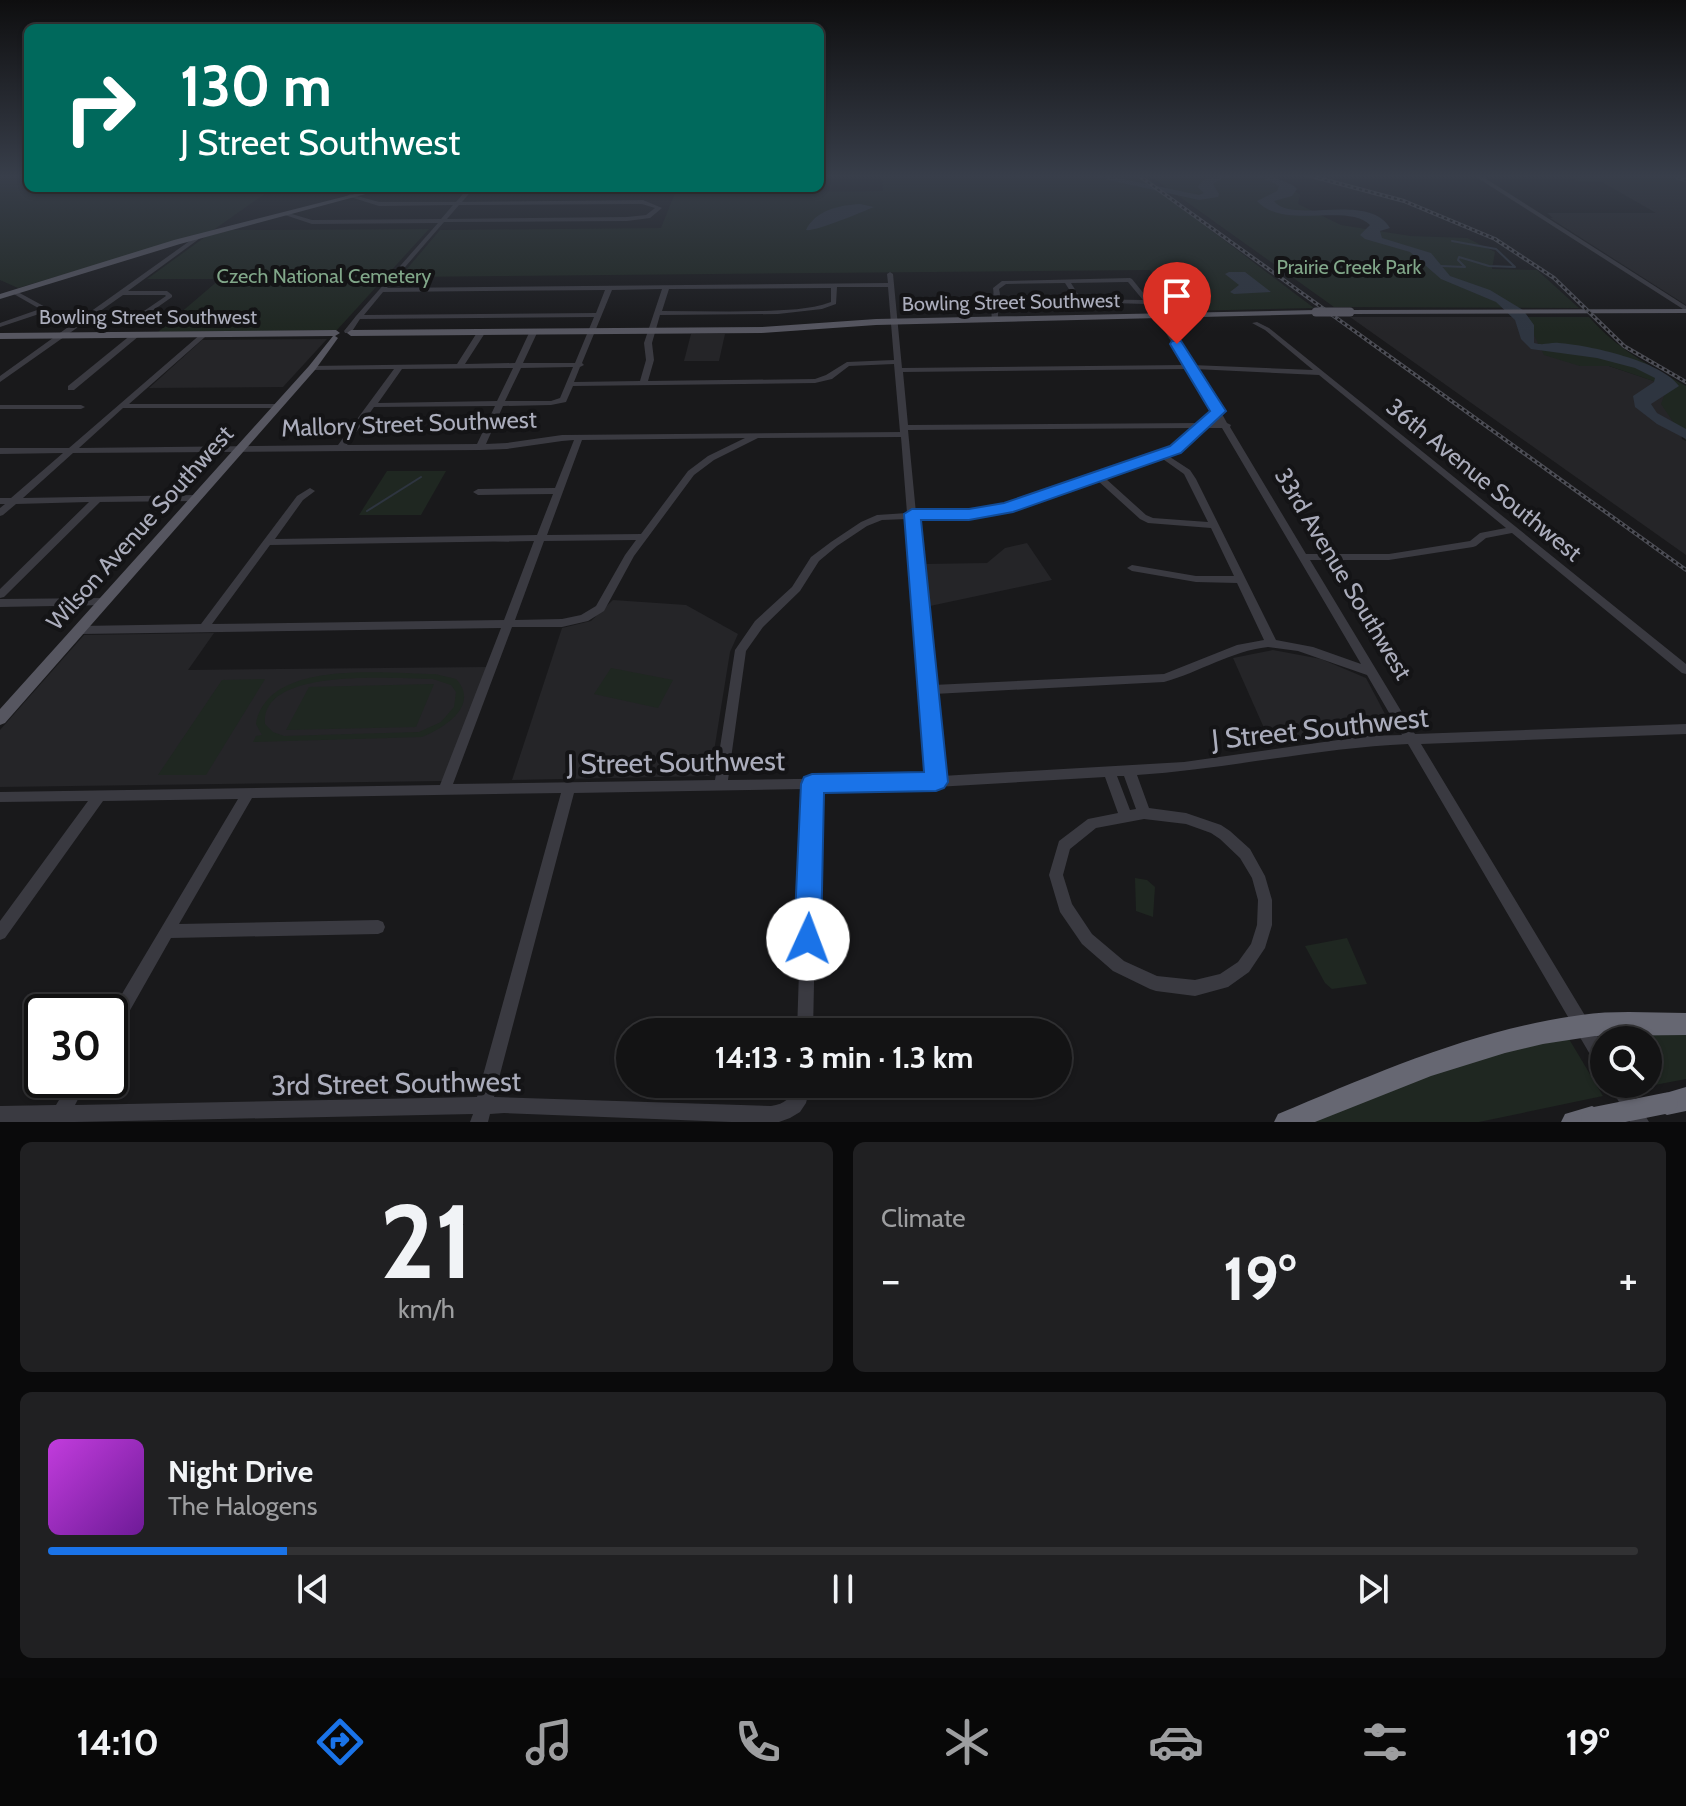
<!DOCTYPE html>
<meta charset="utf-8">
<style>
:root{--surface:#131314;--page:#202022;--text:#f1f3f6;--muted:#9d9ea0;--line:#323234;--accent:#1a73e8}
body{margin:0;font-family:Cabin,sans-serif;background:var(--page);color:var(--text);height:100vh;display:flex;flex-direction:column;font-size:30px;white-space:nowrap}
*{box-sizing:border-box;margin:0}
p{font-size:26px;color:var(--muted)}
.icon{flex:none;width:44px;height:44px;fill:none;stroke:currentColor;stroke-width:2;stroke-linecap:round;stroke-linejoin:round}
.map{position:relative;height:1122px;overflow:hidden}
.panel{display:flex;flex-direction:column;gap:20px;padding:20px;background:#0a0a0b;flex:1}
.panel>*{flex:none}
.banner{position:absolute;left:24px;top:24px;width:800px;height:168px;border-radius:12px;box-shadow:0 2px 6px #0004,0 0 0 2px var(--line);background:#00695c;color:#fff;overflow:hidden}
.controls{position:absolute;left:1590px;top:1026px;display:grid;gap:16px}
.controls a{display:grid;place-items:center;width:72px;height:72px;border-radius:50%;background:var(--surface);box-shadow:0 2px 6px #0004,0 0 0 2px var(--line);font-size:40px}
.speed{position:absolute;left:24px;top:994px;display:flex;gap:16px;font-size:40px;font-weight:700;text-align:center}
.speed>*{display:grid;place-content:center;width:104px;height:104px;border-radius:50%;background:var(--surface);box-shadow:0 2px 6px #0004,0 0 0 2px var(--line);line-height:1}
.speed .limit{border:4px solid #111;border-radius:12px;background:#fff;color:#111}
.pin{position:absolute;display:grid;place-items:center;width:68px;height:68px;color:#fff;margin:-82px -34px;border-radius:50% 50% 50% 0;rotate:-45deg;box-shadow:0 0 8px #0007}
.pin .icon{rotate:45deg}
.me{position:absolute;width:88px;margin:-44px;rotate:2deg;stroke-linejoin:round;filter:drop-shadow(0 0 6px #0008)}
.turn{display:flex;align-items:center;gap:28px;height:168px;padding:0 24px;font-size:36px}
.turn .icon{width:104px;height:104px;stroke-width:2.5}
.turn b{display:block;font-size:56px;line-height:68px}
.big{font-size:60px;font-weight:700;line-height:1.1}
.panel .card{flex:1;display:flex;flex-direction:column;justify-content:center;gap:12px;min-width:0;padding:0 28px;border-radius:12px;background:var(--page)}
.panel .dial{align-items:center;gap:0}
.dial b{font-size:104px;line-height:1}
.song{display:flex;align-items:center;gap:24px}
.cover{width:96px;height:96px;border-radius:12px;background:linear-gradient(135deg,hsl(290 70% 55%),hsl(280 70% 35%))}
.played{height:8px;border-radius:4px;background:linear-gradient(90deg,var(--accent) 15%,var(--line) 15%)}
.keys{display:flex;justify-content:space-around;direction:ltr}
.heat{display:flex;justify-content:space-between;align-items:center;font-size:44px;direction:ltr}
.panel .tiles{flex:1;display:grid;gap:20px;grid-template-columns:1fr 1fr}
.card:last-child{grid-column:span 2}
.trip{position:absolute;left:616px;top:1018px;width:456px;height:80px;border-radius:40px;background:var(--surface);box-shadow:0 2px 6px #0004,0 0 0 2px var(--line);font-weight:700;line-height:80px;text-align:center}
.tabs{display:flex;height:128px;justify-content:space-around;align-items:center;background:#080808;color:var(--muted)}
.tabs .icon{width:56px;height:56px}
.tabs .active{color:var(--accent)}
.tabs b{font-size:36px;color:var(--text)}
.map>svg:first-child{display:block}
</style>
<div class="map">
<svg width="1686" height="1122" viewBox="0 0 1686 1122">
<rect width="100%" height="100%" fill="#19191b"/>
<g fill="#252528">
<polygon points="1566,175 1686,175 1686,305 1550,218 1553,218 1547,213 1656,213 1602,182 1578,181"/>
<polygon points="1350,317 1525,317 1580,366 1609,366 1669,386 1682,439 1686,441 1686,555"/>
<polygon points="691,334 725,334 719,361 684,361"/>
<polygon points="327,339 283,387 149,388 202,340"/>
<polygon points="1027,543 1052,580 930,606 925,564 987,563 1005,548"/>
<polygon points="613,600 686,605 738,634 730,652 710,776 512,780 562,628 591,621"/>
<polygon points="214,633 188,670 487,667 443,781 0,787 0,730 84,635"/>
<polygon points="1273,650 1321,659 1366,678 1394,731 1343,733 1272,746 1233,658"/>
</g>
<g fill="#1f2721" fill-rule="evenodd">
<polygon points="0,175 28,175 28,188 273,188 212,231 18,288 0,280"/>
<polygon points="882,175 1138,175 1314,308 1185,311 1163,289 1150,270 400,277 440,230 661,228 675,193 883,191"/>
<polygon points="1149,175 1275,175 1300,195 1298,204 1341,225 1410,236 1467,238 1495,252 1492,269 1537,270 1579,308 1334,307"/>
<polygon points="429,229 337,330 158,332 220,279 147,279 205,237 231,230"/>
<path d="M1525 317H1589C1617 349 1650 366 1686 386V441L1661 404 1668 386 1609 366H1580L1544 355Z"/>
<polygon points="387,471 446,471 421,515 359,515"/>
<polygon points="611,668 673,680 658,708 594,694"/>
<path d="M435 674 456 679C480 705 445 728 422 737L253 742 256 736 262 735 256 724C268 658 385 674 435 674ZM433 679 451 685 456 692 454 707 441 722 419 732 284 736 273 732 265 724C260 666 396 679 433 679Z"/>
<polygon points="265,679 206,775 158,775 222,680"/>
<polygon points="434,684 416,727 286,730 309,687"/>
<polygon points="1135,878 1147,880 1155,887 1153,917 1136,911"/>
<polygon points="1347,938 1367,984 1332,989 1325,983 1305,946"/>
<polygon points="1686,1032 1686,1079 1644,1087 1642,1084 1648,1084 1648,1040 1612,1040 1608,1034"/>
<polygon points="1569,1039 1603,1096 1479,1122 1301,1122 1483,1055"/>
</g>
<g fill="#2e3540">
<path d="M1086 175H1104L1199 195 1204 193 1198 187C1208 165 1283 173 1297 189L1292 196 1274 201C1293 225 1368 191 1390 228L1380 231 1382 238 1431 253 1450 276 1490 290 1523 310 1534 325V343C1545 346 1549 342 1559 343 1588 345 1662 361 1679 386L1651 404 1657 413 1686 429V439L1657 424 1635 407 1633 396 1654 382 1655 378 1635 368 1597 358 1531 349 1521 339 1515 320 1496 302 1441 279 1410 252 1365 239 1360 235 1370 225C1347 202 1284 231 1257 201L1277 191 1279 186C1261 175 1230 171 1213 184L1219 194 1218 197 1199 200Z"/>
<path d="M860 204 874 207C862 212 815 232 806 230 815 211 838 205 860 204Z"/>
<polygon points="1229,272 1245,272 1271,292 1234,294 1230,292 1239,285 1225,274"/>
</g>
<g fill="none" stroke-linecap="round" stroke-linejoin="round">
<g stroke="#2e3540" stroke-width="2">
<polyline points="1441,266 1465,267 1458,260 1459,257 1489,266 1515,267 1496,249 1452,241"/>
<polyline points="367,511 421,477"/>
</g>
<g fill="#3a3a41" fill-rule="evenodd">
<polygon points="1473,175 1480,175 1686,306 1686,311"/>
<path d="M468 188H474L462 202 643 200 662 208 650 218 627 221 444 222 387 288 888 283 887 274 890 272 893 274 902 368 1185 365 1157 318 1146 304 1077 302 1065 283 1006 284 999 289C1002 299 997 309 998 320L995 322 992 320C990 309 995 299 993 288L1002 281 1130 278 1132 279 1162 316 1192 365 1313 370 1265 330 1252 323 1257 322 1269 328 1686 664V674L1682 673 1512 533 1486 538 1476 546 1473 547 1389 560H1310L1415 734 1686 724V734L1421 744 1604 1047V1070L1598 1068 1408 744C1317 748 1228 769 1137 775L1149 808 1186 813 1221 825 1230 831 1250 849 1265 876 1272 900V925L1265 948 1249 972 1228 987 1195 996 1156 991 1150 989 1113 971 1082 944 1060 912 1049 875 1059 841 1088 819 1118 813 1105 777 936 787 818 789 813 1032H797L805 789 574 793 494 1097 771 1106C785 1104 792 1098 795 1084H811L806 1103 800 1112 790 1118 779 1122H731L504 1113 490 1114 488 1122H470L473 1114 75 1122H0V1106L56 1105 71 1080H88L75 1105 477 1097 561 793 252 798 179 924 378 920 383 922 385 927 383 932 378 934 171 938 116 1035 110 1037V1014L238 799 103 801 5 938 0 940V921L88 801 0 802V792L440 785 501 628 80 634 76 633 75 630 76 627 80 626 201 624 297 496 310 488 315 491 303 500 275 539 537 535 553 494 478 495 473 492 478 489 555 488 574 440 562 441 507 449 480 450 73 453 23 498 196 495 201 498 196 501 100 502 4 597 0 598V589L89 502 16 504 3 515 0 516V508L5 504H0V498H11L63 453 0 454V448H69L202 333 206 335 205 337 129 404H281V408H123L79 448 338 445 394 369 312 370H309V366L457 364 478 331H481L485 333 465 364 515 363 529 333 533 331 537 333 523 363H575L594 317 360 319 351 333H345L344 331 356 316 438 223 312 224 282 214 285 212 312 220 441 219 453 205 379 206 347 196 350 194 379 202H456ZM642 204 655 208 646 215 627 217 447 219 459 205ZM1128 282 1143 300 1081 299 1071 283ZM837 287H888L894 360 847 362 826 375 815 379 648 381 654 360 652 343 660 315 778 314 822 309 836 304ZM831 288V302C809 310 785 310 762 311 729 312 695 311 662 311L669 289ZM662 289 644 343 646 360 640 381 574 382 580 367 584 365 582 363 612 290ZM605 290 596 313 364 315 383 292ZM894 364 900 432 562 435 507 443 486 444 503 406 551 405 566 402 573 386 815 383 832 379 849 366ZM573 367 560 398 551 401H505L521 368ZM513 368 497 401 378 403 402 369ZM1187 369 1212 412 1200 423 908 425 903 372ZM1195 369 1319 375 1506 528 1480 533 1470 541 1389 554H1306L1230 427 1231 425 1227 423 1221 412 1222 411 1219 409ZM495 406 477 444 347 445 374 407ZM1194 428 1172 447 1040 495 969 511 916 513 908 430ZM1204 428H1222L1361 664 1313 647 1276 640 1196 479 1190 470 1167 455 1178 451ZM901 437 907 513 877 515 861 522 831 542 811 557 792 587 755 621 735 650 715 780 453 784 512 627H562L588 621 604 611 634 556 694 475 714 460 758 438ZM745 438 708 456 688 471 641 534 547 535 582 440ZM1160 457 1184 474 1208 522 1153 518 1146 515 1105 478ZM1097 480 1140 519 1148 523 1211 528 1234 576H1196L1132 565 1127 568 1132 571 1196 582 1237 583 1264 640 1237 645 1164 674 933 685 917 519 969 517 1046 499ZM907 519 929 777 728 780 746 651 763 627 800 591 819 561 837 546 867 526 882 520ZM636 540 625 555 596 606 581 615 562 619 515 620 544 541ZM534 541 504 620 212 624 270 545ZM1268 647 1298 651 1367 675 1402 735 1366 736 1184 762 942 776 934 694 1164 682C1200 672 1231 651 1268 647ZM1117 776H1124L1136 809 1130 810ZM1144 819 1186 824 1211 833 1220 839 1240 858 1252 878 1258 900 1257 925 1251 944 1238 962 1220 974 1195 980 1157 976 1124 961 1092 934 1072 904 1063 875 1070 849 1096 828Z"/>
<path d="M198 235 203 236 128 291H167L172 295V297L145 316 91 318 0 382V376L71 325 67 324 45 312 0 327V323L40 309 12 293V291H16L71 321 76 322ZM123 295H165L166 296 141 313 96 314Z"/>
<polygon points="132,334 139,336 74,390 68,390 68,386"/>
<polygon points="0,405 81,405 85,407 81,409 0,409"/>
<polygon points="104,598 109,602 108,605 0,607 0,599"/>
<polygon points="1609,1084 1626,1084 1649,1122 1630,1122"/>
</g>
<g fill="#565660" fill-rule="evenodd">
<polygon points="378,188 388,188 180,244 0,299 0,294 174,240"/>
<polygon points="1686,309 1686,313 1350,314 1346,312 1350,310"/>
<polygon points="1316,310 1319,310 1319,314 876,325 762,333 351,336 347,333 351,330 762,327 876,319"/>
<polygon points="336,330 340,333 335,336 338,338 315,370 5,723 0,725 0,709 309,366 333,336 0,339 0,333"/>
</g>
<g fill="#666772" fill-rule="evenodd">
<path d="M1686 1013V1035L1595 1036 1543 1044 1505 1053 1431 1076 1315 1122H1274L1278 1114C1376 1073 1475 1029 1581 1015 1616 1010 1651 1013 1686 1013Z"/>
<polygon points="1686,1087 1686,1111 1667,1115 1659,1111 1655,1103 1659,1095"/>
<polygon points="1592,1106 1600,1110 1604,1118 1602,1122 1561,1122 1565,1114"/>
</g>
<defs>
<g id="rail">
<polyline points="1138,175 1686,570"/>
<polyline points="1307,175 1404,201 1495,239 1554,278 1624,346 1686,382"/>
<polyline points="1678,178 1686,180"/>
</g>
</defs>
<use href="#rail" stroke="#4d4e56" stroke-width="4"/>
<use href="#rail" stroke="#141416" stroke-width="2" stroke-dasharray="3" stroke-linecap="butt"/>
<polyline stroke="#565660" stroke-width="9" points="1316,312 1350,312"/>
<polyline stroke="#666772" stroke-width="21" points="1592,1118 1667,1103"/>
</g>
<linearGradient id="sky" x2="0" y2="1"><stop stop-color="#0e0e0f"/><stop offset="0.53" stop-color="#383e4a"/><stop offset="1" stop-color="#383e4a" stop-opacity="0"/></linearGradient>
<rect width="1686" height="332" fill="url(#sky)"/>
<polygon fill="#1a73e8" stroke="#114b97" stroke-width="2" points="1172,341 1181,341 1226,411 1181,453 1013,512 969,520 921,520 948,782 944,788 936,791 824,793 821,939 817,948 808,951 798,948 794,939 801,784 804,777 812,774 924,772 904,514 912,509 969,509 1004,503 1170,446 1210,411 1170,344"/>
<g text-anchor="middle" stroke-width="8" stroke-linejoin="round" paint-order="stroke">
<g font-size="20" fill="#81a789" stroke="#141416">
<text x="1349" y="274">Prairie Creek Park</text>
<text x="324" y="283">Czech National Cemetery</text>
</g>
<g font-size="20" fill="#abadbc" stroke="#141416">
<text transform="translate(1011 302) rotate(-1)" y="7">Bowling Street Southwest</text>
<text x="148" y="324">Bowling Street Southwest</text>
</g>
<g font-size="24" fill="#abadbc" stroke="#141416">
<text transform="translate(409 424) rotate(-2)" y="8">Mallory Street Southwest</text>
<text transform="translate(1484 480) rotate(39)" y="8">36th Avenue Southwest</text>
<text transform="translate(140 528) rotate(-48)" y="8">Wilson Avenue Southwest</text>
<text transform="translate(1343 574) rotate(59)" y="8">33rd Avenue Southwest</text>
</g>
<g font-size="28" fill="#abadbc" stroke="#141416">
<text transform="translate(1320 728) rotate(-6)" y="10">J Street Southwest</text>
<text transform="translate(676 762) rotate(-1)" y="10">J Street Southwest</text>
<text transform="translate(396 1083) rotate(-1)" y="10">3rd Street Southwest</text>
</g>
</g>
</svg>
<div class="controls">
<a><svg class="icon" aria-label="search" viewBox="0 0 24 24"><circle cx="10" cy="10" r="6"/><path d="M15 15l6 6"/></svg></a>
</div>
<div class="speed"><div class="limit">30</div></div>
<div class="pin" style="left:1177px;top:344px;background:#d93025"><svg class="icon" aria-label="arrive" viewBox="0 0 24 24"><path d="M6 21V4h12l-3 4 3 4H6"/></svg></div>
<svg class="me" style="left:808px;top:939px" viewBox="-20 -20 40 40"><circle r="19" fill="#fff"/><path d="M0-13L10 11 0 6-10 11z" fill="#1a73e8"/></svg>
<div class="trip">14:13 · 3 min · 1.3 km</div>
<div class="banner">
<div class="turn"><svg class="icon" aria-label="right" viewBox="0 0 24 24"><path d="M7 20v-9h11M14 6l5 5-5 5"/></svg><div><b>130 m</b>J Street Southwest</div></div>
</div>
</div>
<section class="panel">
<div class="tiles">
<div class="card dial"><b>21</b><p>km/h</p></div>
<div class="card"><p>Climate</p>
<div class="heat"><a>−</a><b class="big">19°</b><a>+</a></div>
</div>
<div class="card">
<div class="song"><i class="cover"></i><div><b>Night Drive</b><p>The Halogens</p></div></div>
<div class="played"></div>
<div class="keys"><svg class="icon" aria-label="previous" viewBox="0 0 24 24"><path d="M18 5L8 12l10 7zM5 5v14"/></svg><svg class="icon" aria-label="pause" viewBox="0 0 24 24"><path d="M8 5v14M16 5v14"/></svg><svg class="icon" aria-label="next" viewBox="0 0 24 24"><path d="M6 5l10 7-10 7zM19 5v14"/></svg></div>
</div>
</div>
</section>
<nav class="tabs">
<b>14:10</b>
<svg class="icon active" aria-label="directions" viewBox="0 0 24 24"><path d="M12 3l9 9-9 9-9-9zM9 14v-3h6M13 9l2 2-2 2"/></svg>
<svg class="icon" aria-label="music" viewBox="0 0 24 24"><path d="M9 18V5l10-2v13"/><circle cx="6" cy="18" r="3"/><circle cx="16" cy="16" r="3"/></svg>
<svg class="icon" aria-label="phone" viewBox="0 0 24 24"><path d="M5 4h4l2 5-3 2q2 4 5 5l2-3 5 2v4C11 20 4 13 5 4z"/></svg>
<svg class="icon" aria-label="climate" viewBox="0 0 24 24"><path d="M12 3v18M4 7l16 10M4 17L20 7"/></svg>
<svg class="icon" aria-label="car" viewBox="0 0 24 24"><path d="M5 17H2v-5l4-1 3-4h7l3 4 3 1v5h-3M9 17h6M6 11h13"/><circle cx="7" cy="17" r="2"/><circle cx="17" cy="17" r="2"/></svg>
<svg class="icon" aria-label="filters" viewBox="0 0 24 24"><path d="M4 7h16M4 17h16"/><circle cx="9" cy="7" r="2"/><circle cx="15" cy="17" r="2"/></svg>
<b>19°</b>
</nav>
